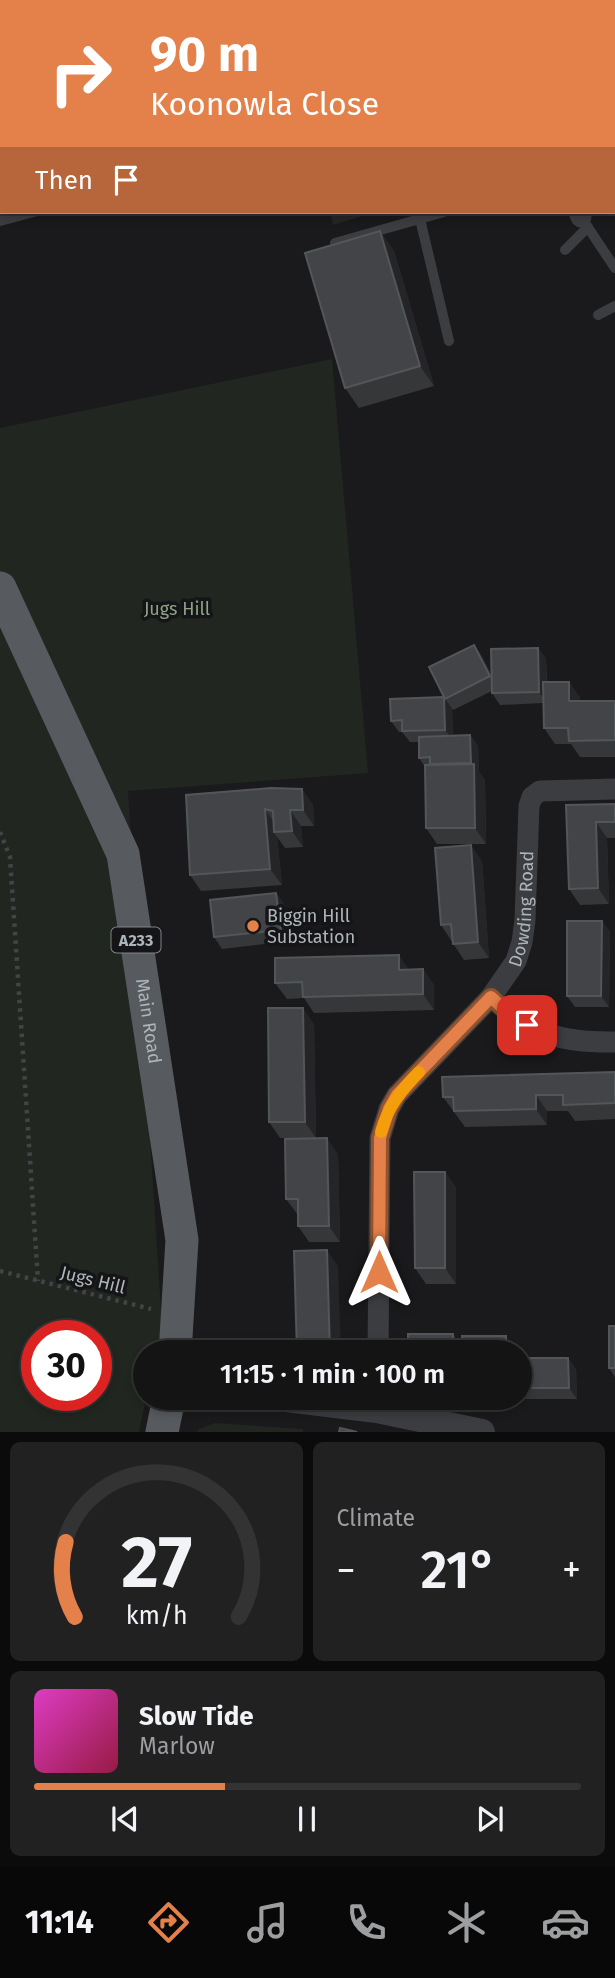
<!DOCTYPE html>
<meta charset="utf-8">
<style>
:root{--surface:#141415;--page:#212122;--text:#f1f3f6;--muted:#9d9ea0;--line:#333334;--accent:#e48049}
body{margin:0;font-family:"Fira Sans",sans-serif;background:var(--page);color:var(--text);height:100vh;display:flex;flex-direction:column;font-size:26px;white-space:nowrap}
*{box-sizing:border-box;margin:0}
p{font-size:23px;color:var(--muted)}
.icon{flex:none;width:38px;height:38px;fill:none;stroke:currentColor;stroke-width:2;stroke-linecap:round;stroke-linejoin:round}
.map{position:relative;height:1432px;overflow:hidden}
.sheet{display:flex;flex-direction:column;gap:10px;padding:10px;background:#0b0b0c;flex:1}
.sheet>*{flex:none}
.top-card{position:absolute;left:0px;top:0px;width:616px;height:214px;box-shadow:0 4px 10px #0003,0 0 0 2px var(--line);background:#e48049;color:#fff;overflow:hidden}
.speed{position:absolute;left:21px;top:1320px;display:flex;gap:14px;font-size:35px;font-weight:700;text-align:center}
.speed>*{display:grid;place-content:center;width:91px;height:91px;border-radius:50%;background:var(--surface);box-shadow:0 4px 10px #0003,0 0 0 2px var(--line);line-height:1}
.speed .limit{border:10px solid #d22;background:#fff;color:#111}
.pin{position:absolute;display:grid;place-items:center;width:60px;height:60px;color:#fff;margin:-30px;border-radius:14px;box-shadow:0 4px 10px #0006}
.me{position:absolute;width:77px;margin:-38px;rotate:0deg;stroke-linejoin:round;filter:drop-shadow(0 0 5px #0008)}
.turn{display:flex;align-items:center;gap:24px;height:147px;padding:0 35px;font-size:32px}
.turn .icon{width:91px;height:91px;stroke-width:2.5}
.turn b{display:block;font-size:49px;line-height:60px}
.then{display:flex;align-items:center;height:66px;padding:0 35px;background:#0003;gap:14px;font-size:26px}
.big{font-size:52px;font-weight:600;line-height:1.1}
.sheet .card{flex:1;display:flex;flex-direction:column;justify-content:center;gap:10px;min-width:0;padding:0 24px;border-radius:10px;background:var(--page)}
.sheet .dial{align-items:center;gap:0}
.dial svg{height:182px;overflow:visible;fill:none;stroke:var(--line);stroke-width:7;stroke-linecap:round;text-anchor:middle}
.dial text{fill:var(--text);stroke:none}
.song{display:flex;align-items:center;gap:21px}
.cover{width:84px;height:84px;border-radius:10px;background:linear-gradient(135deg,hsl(310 70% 55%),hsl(340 70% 35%))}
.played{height:7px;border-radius:4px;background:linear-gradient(90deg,var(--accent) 35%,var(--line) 35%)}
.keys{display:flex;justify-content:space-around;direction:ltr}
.heat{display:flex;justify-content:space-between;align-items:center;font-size:38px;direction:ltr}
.sheet .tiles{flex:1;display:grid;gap:10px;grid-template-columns:1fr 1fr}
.card:last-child{grid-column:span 2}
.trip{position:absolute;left:133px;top:1340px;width:399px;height:70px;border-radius:35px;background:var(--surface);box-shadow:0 4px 10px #0003,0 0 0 2px var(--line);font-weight:600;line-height:70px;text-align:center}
.tabs{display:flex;height:112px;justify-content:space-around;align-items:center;background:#080808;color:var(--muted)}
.tabs .icon{width:49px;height:49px}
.tabs .selected{color:var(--accent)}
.tabs b{font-size:32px;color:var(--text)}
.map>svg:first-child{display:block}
</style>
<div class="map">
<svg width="615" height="1432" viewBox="0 0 615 1432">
<rect width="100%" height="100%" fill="#1a1a1c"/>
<polygon fill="#262628" points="330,212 376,212 333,225"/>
<g fill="#212620" fill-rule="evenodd">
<path d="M332 359 368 773 128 791 162 1326 156 1353H145L146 1398 139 1432H0V428ZM37 1335H96V1395H37Z"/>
<polygon points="215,1423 303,1429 303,1432 197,1432 199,1429"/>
</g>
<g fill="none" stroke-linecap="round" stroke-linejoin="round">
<g stroke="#414547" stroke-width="4.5" stroke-dasharray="3.5 5" stroke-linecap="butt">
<polyline points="0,832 10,857 38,1281"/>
<polyline points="0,1271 151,1309"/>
</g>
<g stroke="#3b3d40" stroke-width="10">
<polyline points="248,0 248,2"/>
<polyline points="466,2 467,0"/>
<polyline points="614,126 615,126"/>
<polyline points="581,217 615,268"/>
<polyline points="420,219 449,341"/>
<polyline points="0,221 34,212"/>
<polyline points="335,243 444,212"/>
<polyline points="565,250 588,227"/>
<polyline points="598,315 615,306"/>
</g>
<g stroke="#3b3d40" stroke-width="21">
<polyline points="512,0 512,2"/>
<polyline points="579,212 581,217"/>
<path d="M491 997C530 1034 563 1043 615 1042"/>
<path id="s1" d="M378 1353 380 1138 389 1109 397 1095 491 997 516 961 522 942 525 920 529 806 532 797 540 791 615 789"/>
</g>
<polyline stroke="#3b3d40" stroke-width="26" points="278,1398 377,1410 482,1432"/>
<g stroke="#575b5f" stroke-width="33">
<path id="s2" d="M0 588 123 854 182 1240 175 1353"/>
<polyline points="162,1432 169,1398"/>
</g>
</g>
<g fill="#363739">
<polygon points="0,0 193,0 193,2 2,2 2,115 0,115"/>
<polygon points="280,0 446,0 447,2 280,2"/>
<polygon points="615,0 615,90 614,90 614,2"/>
<polygon points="380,231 394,251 434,386 359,408 345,388"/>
<polygon points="474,645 482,656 491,674 538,648 546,659 547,682 569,682 580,698 580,701 615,701 615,757 580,757 571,744 555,744 544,728 543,703 500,705 492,693 492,691 453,710 445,699"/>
<polygon points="444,697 452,709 453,736 470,735 478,746 479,772 485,780 486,844 437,844 426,828 425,767 419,758 419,742 410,742 402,732 399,732 391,721"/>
<polygon points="302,789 313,805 314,826 301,826 303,847 285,848 277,837 282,885 201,891 190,875 186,795"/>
<polygon points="615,804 615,838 607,838 609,904 580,905 569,889 566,805"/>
<polygon points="482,861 489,958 464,960 441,925"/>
<polygon points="276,893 284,904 289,941 222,949 214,937"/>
<polygon points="602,921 610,932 609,1007 575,1007 567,996"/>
<polygon points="409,969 423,969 434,985 434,1010 314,1013 304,998 287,999 275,983"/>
<polygon points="314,1024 316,1138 280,1138 269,1122"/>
<polygon points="615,1072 615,1119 575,1121 568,1111 547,1111 547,1125 465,1127 443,1097"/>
<polygon points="338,1154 340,1242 309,1242 298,1226 298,1215 286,1199"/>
<polygon points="445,1172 456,1188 456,1284 426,1284 415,1268"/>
<polygon points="615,1326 615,1377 609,1368"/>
<polygon points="520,1358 568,1358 576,1369 577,1399 521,1399 520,1397"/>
</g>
<g fill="#252527">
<polygon points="380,231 394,251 434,386 420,366"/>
<polygon points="474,645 482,656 498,688 490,676"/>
<polygon points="538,648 546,659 547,703 539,692"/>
<polygon points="569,682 580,698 580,717 569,701"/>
<polygon points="444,697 452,709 453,741 445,730"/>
<polygon points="470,735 478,746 479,772 485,780 486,844 475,828 474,767 471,763"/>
<polygon points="302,789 313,805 314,826 303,810"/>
<polygon points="265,809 276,825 274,832 277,837 282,885 270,869"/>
<polygon points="290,810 301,826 303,847 292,831"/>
<polygon points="596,822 607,838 609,904 598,888"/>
<polygon points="471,845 482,861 489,958 478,942"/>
<polygon points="276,893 284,904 289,941 281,930"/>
<polygon points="602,921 610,932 609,1007 601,996"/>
<polygon points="399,955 410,971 399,970"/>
<polygon points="423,969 434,985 434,1010 423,994"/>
<polygon points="303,1008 314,1024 316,1138 305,1122"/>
<polygon points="536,1095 547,1111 547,1125 536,1109"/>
<polygon points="327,1138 338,1154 340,1242 329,1226"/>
<polygon points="445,1172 456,1188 456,1284 445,1268"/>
<polygon points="327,1250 338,1266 341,1353 330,1353"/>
<polygon points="453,1334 461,1345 461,1353 454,1353"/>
<polygon points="506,1336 514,1348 514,1353 506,1353"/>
<polygon points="568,1358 576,1369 577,1399 569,1388"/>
</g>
<g fill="#434447" stroke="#535659" stroke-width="2">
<polygon points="0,0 185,0 185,2 2,2 2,91 0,91"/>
<polygon points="280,0 394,0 387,2 280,2"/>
<polygon points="574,0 615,0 615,66 614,2 574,2"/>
<polygon points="380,231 420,366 345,388 305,253"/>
<polygon points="474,645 490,676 445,699 429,667"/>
<polygon points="538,648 539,692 492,693 491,649"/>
<polygon points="543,682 569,682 569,701 615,701 615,740 569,741 568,728 544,728"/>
<polygon points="444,697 445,730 402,731 402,720 391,721 390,699"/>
<polygon points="470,735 471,763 430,764 430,757 419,758 419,737"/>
<polygon points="474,764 475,828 426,828 425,765"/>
<polygon points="271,788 302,789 303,810 290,810 292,831 274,832 273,811 265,809 270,869 190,875 186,795"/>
<polygon points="615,804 615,822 596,822 598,888 569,889 566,805"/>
<polygon points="471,845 478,942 453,944 451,924 441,925 435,848"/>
<polygon points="276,893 281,930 214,937 210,900"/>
<polygon points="567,921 602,921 601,996 567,996"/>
<polygon points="399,955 399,970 423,969 423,994 303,997 302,982 275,983 275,958"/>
<polygon points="268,1008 303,1008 305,1122 269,1122"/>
<polygon points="615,1072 615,1103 563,1105 563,1095 536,1095 536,1109 454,1111 453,1097 443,1097 442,1077"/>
<polygon points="327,1138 329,1226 298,1226 298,1199 286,1199 285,1139"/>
<polygon points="414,1172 445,1172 445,1268 415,1268"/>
<polygon points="327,1250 330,1353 297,1353 294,1251"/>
<rect x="609" y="1326" width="6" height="42"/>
<polygon points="408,1334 453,1334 454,1353 408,1353"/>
<rect x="462" y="1336" width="44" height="17"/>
<polygon points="520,1358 568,1358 569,1388 520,1388"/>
<polygon points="340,1428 357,1432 339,1432"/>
</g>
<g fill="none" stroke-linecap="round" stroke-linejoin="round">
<defs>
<polyline id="route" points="379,1272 380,1138 389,1109 397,1095 491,997 511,1016 527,1025"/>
</defs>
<use href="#route" stroke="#94532f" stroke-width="18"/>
<use href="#route" stroke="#e48049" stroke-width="12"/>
<path stroke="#f59e0b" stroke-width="12" d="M381 1132C388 1106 401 1091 419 1072"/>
</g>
<circle fill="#e48049" stroke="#151517" stroke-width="2.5" cx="253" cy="926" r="7"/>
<g text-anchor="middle" stroke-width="7" stroke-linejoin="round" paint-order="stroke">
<rect fill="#151517" stroke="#7f8589" stroke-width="2" x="111.5" y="927.5" width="49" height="25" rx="5"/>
<g font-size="16" font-weight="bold" fill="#adb5ba">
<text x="136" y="946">A233</text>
</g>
<g font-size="18" fill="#8da386" stroke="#151517">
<text x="177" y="615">Jugs Hill</text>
</g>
<g font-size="18" fill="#adb5ba" stroke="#151517">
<text dy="6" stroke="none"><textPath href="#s1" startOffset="494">Dowding Road</textPath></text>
<text dy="6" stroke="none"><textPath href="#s2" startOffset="462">Main Road</textPath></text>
<text transform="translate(93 1280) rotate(14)" y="6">Jugs Hill</text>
</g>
<g font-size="18" fill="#adb5ba" stroke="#151517" text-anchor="start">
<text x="267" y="922">Biggin Hill<tspan x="267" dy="21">Substation</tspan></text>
</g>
</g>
</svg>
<div class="speed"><div class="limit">30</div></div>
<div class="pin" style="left:527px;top:1025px;background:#d93025"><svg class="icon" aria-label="arrive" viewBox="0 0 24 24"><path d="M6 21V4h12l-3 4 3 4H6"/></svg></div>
<svg class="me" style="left:379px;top:1272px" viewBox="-20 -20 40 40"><path d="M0-17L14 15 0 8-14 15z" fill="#e48049" stroke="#fff" stroke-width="4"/></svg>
<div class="trip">11:15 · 1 min · 100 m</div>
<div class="top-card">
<div class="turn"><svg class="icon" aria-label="right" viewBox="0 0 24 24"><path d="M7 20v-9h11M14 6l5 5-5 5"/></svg><div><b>90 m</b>Koonowla Close</div></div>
<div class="then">Then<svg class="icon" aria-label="arrive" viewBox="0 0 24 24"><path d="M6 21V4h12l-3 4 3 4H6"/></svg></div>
</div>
</div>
<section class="sheet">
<div class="tiles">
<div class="card dial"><svg viewBox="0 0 100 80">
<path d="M14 69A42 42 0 1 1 86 69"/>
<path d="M14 69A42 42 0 0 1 10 36" stroke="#e48049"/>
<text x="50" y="56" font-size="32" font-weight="700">27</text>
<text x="50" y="72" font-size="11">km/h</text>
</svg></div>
<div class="card"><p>Climate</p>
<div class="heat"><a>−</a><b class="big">21°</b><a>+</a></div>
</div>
<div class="card">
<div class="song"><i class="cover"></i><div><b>Slow Tide</b><p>Marlow</p></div></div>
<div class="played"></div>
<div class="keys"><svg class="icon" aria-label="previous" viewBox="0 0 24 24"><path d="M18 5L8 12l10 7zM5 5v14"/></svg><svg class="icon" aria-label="pause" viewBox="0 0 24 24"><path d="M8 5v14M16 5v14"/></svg><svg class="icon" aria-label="next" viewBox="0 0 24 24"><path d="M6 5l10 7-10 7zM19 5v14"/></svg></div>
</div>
</div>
</section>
<nav class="tabs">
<b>11:14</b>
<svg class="icon selected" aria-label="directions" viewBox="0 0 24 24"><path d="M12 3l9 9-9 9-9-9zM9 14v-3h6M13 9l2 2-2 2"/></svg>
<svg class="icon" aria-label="music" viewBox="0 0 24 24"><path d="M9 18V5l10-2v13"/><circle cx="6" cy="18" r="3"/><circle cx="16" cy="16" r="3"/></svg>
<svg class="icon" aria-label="phone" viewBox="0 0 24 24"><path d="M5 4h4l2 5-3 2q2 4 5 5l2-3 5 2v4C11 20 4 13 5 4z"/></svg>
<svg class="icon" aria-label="climate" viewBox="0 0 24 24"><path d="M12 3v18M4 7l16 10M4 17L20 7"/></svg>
<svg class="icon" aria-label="car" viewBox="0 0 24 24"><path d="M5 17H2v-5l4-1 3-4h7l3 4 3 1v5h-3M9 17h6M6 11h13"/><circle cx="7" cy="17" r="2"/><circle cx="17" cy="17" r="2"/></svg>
</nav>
